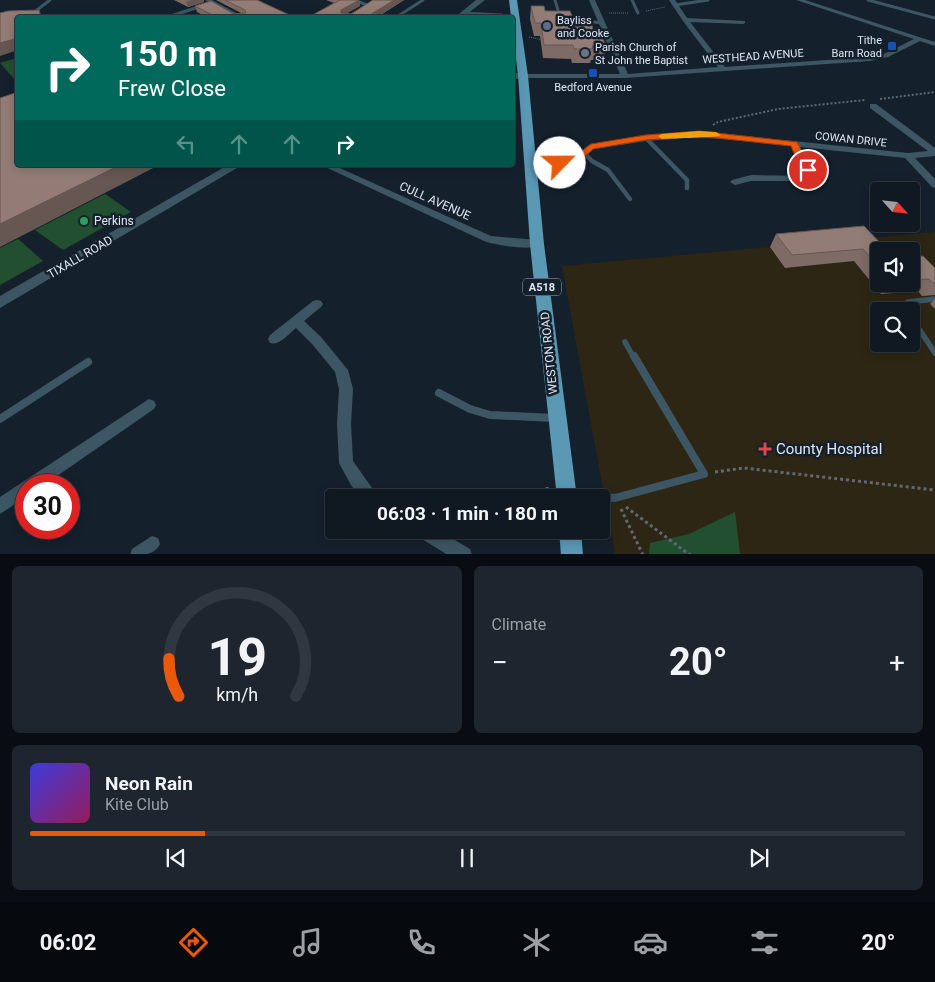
<!DOCTYPE html>
<meta charset="utf-8">
<style>
:root{--surface:#101822;--page:#1e252f;--text:#f1f3f6;--muted:#9ca0a5;--line:#303740;--accent:#ea580c}
body{margin:0;font-family:Roboto,sans-serif;background:var(--page);color:var(--text);height:100vh;display:flex;flex-direction:column;font-size:19px;white-space:nowrap}
*{box-sizing:border-box;margin:0}
p{font-size:16px;color:var(--muted)}
.icon{flex:none;width:28px;height:28px;fill:none;stroke:currentColor;stroke-width:2;stroke-linecap:round;stroke-linejoin:round}
.map{position:relative;height:554px;overflow:hidden}
.details{display:flex;flex-direction:column;gap:12px;padding:12px;background:#090d13;flex:1}
.details>*{flex:none}
.hud{position:absolute;left:15px;top:15px;width:500px;height:152px;border-radius:5px;box-shadow:0 2px 12px #0003,0 0 0 1px var(--line);background:#00695c;color:#fff;overflow:hidden}
.needle{width:32px;rotate:117deg}
.tools{position:absolute;left:870px;top:182px;display:grid;gap:10px}
.tools a{display:grid;place-items:center;width:50px;height:50px;border-radius:5px;background:var(--surface);box-shadow:0 2px 12px #0003,0 0 0 1px var(--line);font-size:25px}
.speed{position:absolute;left:15px;top:474px;display:flex;gap:10px;font-size:25px;font-weight:700;text-align:center}
.speed>*{display:grid;place-content:center;width:65px;height:65px;border-radius:50%;background:var(--surface);box-shadow:0 2px 12px #0003,0 0 0 1px var(--line);line-height:1}
.speed .limit{border:8px solid #d22;background:#fff;color:#111}
.pin{position:absolute;display:grid;place-items:center;width:42px;height:42px;color:#fff;margin:-21px;border:2px solid #fff;border-radius:50%;box-shadow:0 1px 5px #0007}
.me{position:absolute;width:55px;margin:-28px;rotate:67deg;stroke-linejoin:round;filter:drop-shadow(0 0 4px #0008)}
.turn{display:flex;align-items:center;gap:18px;height:105px;padding:0 20px;font-size:22px}
.turn .icon{width:65px;height:65px;stroke-width:2.5}
.turn b{display:block;font-size:35px;line-height:42px}
.lanes{display:flex;align-items:center;height:48px;padding:0 20px;background:#0003;justify-content:center;gap:25px;direction:ltr}
.lanes .off{opacity:.35}
.big{font-size:38px;font-weight:700;line-height:1.1}
.details .tile{flex:1;display:flex;flex-direction:column;justify-content:center;gap:8px;min-width:0;padding:0 18px;border-radius:8px;background:var(--page)}
.details .dial{align-items:center;gap:0}
.dial svg{height:130px;overflow:visible;fill:none;stroke:var(--line);stroke-width:7;stroke-linecap:round;text-anchor:middle}
.dial text{fill:var(--text);stroke:none}
.song{display:flex;align-items:center;gap:15px}
.cover{width:60px;height:60px;border-radius:8px;background:linear-gradient(135deg,hsl(240 70% 55%),hsl(330 70% 35%))}
.played{height:5px;border-radius:2px;background:linear-gradient(90deg,var(--accent) 20%,var(--line) 20%)}
.keys{display:flex;justify-content:space-around;direction:ltr}
.heat{display:flex;justify-content:space-between;align-items:center;font-size:28px;direction:ltr}
.details .tiles{flex:1;display:grid;gap:12px;grid-template-columns:1fr 1fr}
.tile:last-child{grid-column:span 2}
.trip{position:absolute;left:325px;top:489px;width:285px;height:50px;border-radius:5px;background:var(--surface);box-shadow:0 2px 12px #0003,0 0 0 1px var(--line);font-weight:700;line-height:50px;text-align:center}
.menu{display:flex;height:80px;justify-content:space-around;align-items:center;background:#060a0e;color:var(--muted)}
.menu .icon{width:35px;height:35px}
.menu .active{color:var(--accent)}
.menu b{font-size:22px;color:var(--text)}
.map>svg:first-child{display:block}
</style>
<div class="map">
<svg width="935" height="555" viewBox="0 0 935 555">
<rect width="100%" height="100%" fill="#15202d"/>
<path fill="#2d2615" fill-rule="evenodd" d="M935 232V554H615L562 266ZM879 251H911V284H879ZM879 311H911V344H879Z"/>
<g fill="#234f31">
<polygon points="17,58 17,80 15,80 0,63"/>
<polygon points="105,194 131,212 63,250 35,230"/>
<polygon points="18,239 43,261 0,285 0,248"/>
<polygon points="735,512 740,554 649,554 650,543 689,534"/>
</g>
<g fill="none" stroke-linecap="round" stroke-linejoin="round">
<g stroke="#5f6974" stroke-width="1" stroke-dasharray="1 1" stroke-linecap="butt">
<polyline points="646,11 665,7"/>
<polyline points="609,13 628,13"/>
<polyline points="570,17 587,17"/>
<polyline points="529,37 543,40"/>
</g>
<g stroke="#5f6974" stroke-width="2" stroke-dasharray="2 2" stroke-linecap="butt">
<polyline points="880,99 935,92"/>
<polyline points="713,125 718,122 778,109 865,100"/>
</g>
<g stroke="#5f6974" stroke-width="3" stroke-dasharray="3 3" stroke-linecap="butt">
<polyline points="715,472 744,468 935,490"/>
<polyline points="547,487 548,498"/>
<polyline points="626,507 690,555"/>
<polyline points="621,509 643,555"/>
</g>
<g stroke="#3c5663" stroke-width="3">
<polyline points="354,0 367,5"/>
<polyline points="555,0 560,17"/>
<polyline points="632,0 638,13"/>
<polyline points="868,0 935,18"/>
<polyline points="675,5 708,0"/>
<polyline points="37,10 50,0"/>
<polyline points="464,13 502,15"/>
<polyline points="395,18 423,0"/>
<polyline points="594,22 602,23"/>
</g>
<g stroke="#3c5663" stroke-width="4.5">
<polyline points="646,138 687,180 687,188"/>
<polyline points="583,152 592,161 608,170 630,199"/>
</g>
<g stroke="#3c5663" stroke-width="5.5">
<polyline points="910,311 908,302 935,299"/>
<polyline points="911,317 935,353"/>
<polyline points="625,342 634,358"/>
</g>
<g stroke="#3c5663" stroke-width="8">
<polyline points="439,393 470,409 490,415 554,418"/>
<polyline points="0,419 88,362"/>
<polyline points="571,495 615,498 704,474 634,356"/>
</g>
<g fill="#3c5663" fill-rule="evenodd">
<polygon points="205,0 212,0 246,18 237,18 212,4 171,18 160,18 208,2"/>
<polygon points="589,0 595,0 628,74 718,67 683,21 669,0 675,0 687,18 745,21 745,23 743,24 690,22 725,67 870,57 884,54 914,39 796,0 805,0 922,38 935,42 935,46 920,41 888,57 870,61 625,78 520,78 520,74 620,74"/>
<polygon points="870,104 876,104 935,148 935,156 915,158 935,179 935,188 932,187 905,158 800,147 805,161 819,179 817,181 751,181 735,185 730,182 732,180 751,175 807,176 797,161 791,146 699,137 646,141 594,149 580,161 559,166 530,163 526,160 530,157 559,160 574,157 591,144 646,135 699,131 908,153 928,151 870,108"/>
<path d="M321 165H333L491 236 537 240 542 244C535 252 495 245 484 241Z"/>
<path d="M317 300 321 301 323 304 321 307 304 321 321 337 348 370 353 389 351 424 353 461 379 498H361L351 485 339 463 337 424 339 389 335 372 313 345 296 328C288 334 280 346 270 343L268 339 270 335 313 301Z"/>
<polygon points="149,399 154,401 156,405 154,409 44,485 26,485 26,497 0,514 0,497"/>
<polygon points="415,530 438,530 470,549 472,555 448,555 417,536"/>
<path d="M152 536 158 538 160 544C155 555 143 555 130 555L132 549Z"/>
</g>
<g fill="#3c5663" fill-rule="evenodd">
<polygon points="476,0 485,0 462,18 454,18"/>
<polygon points="512,73 523,73 527,76 523,79 512,79"/>
<polygon points="228,165 242,165 0,308 0,296"/>
</g>
<g fill="#5a98b4" fill-rule="evenodd">
<polygon points="509,0 517,0 528,76 544,244 577,498 557,498 530,244 518,76"/>
<polygon points="559,530 581,530 583,555 561,555"/>
</g>
</g>
<g fill="#7e6b65">
<polygon points="174,0 204,0 204,2 188,7"/>
<polygon points="216,0 257,0 296,18 208,18 197,12 195,6 234,14 241,13"/>
<polygon points="326,0 359,0 360,6 347,13 351,14 373,0 404,0 376,18 307,18 334,3"/>
<polygon points="531,6 574,21 594,33 606,47 604,60 591,60 590,63 572,63 571,59 543,58 540,36 534,36 530,19"/>
<polygon points="776,234 879,251 879,284 911,284 911,257 935,268 935,295 922,296 918,291 881,294 854,261 785,268 770,247"/>
<polygon points="935,299 935,309 930,304"/>
</g>
<g fill="#675753">
<polygon points="191,0 204,0 204,2 188,7 186,2"/>
<polygon points="359,0 360,6 342,16 341,13 341,10"/>
<polygon points="394,0 404,0 376,18 365,18"/>
<polygon points="39,10 43,18 31,18"/>
<polygon points="18,38 18,50 0,56 0,43"/>
<polygon points="120,165 159,165 0,247 0,224"/>
</g>
<g fill="#937c76" stroke="#675753">
<polygon points="225,0 257,0 296,18 218,18 195,6 211,1 234,14 246,13 245,10"/>
<polygon points="339,0 359,0 341,10 341,13 351,14 373,0 394,0 365,18 307,18 340,0"/>
<polygon points="531,6 544,6 545,11 570,11 574,21 591,22 594,33 601,33 606,47 592,46 593,49 574,49 573,45 544,45 541,23 535,23"/>
<polygon points="39,10 40,15 31,18 18,18 18,21 17,21 18,22 18,38 0,43 0,13 8,11"/>
<polygon points="18,92 18,165 120,165 0,224 0,98"/>
<polygon points="864,226 888,251 879,251 879,267 863,249 792,255 776,234"/>
<polygon points="923,256 935,268 935,283 933,283 929,279 911,280 911,257"/>
</g>
<polygon fill="#ea580c" stroke="#983908" points="699,131 797,142 812,170 811,172 804,172 797,161 791,146 699,136 646,140 593,149 580,161 560,166 555,163 573,157 591,144 646,135"/>
<path fill="#f59e0b" d="M699 131 716 132 721 135C717 138 672 138 662 139L658 136 662 134Z"/>
<circle fill="#5c6f8a" stroke="#15202d" stroke-width="2" cx="547" cy="26" r="5"/>
<g fill="#1a4fb4" stroke="#15202d" stroke-width="2">
<rect x="887" y="41" width="10" height="10" rx="2.5"/>
<rect x="588" y="68" width="10" height="10" rx="2.5"/>
</g>
<circle fill="#6b7280" stroke="#15202d" stroke-width="2" cx="585" cy="53" r="5"/>
<circle fill="#2e9e5b" stroke="#15202d" stroke-width="2" cx="84" cy="221" r="5"/>
<path fill="#e0444e" stroke="#15202d" stroke-width="2" d="M762.5 441.5h5v5h5v5h-5v5h-5v-5h-5v-5h5z"/>
<g text-anchor="middle" stroke-width="5" stroke-linejoin="round" paint-order="stroke">
<g font-size="11" fill="#dfe7f0" stroke="#15202d" text-anchor="start">
<text x="557" y="24">Bayliss<tspan x="557" dy="13">and Cooke</tspan></text>
<text x="882" y="44" text-anchor="end">Tithe<tspan x="882" dy="13">Barn Road</tspan></text>
<text x="595" y="51">Parish Church of<tspan x="595" dy="13">St John the Baptist</tspan></text>
<text x="593" y="91" text-anchor="middle">Bedford Avenue</text>
</g>
<g font-size="11" fill="#dfe7f0" stroke="#15202d">
<text transform="translate(753 56) rotate(-4)" y="4">WESTHEAD AVENUE</text>
<text transform="translate(851 139) rotate(6)" y="4">COWAN DRIVE</text>
</g>
<rect fill="#15202d" stroke="#a2abb6" stroke-width="1" x="523" y="278.5" width="38" height="17" rx="4"/>
<g font-size="11" font-weight="bold" fill="#dfe7f0">
<text x="542" y="291">A518</text>
</g>
<g font-size="12" fill="#dfe7f0" stroke="#15202d">
<text transform="translate(435 201) rotate(24)" y="4">CULL AVENUE</text>
<text transform="translate(80 257) rotate(-30)" y="4">TIXALL ROAD</text>
<text transform="translate(549 353) rotate(-96)" y="4">WESTON ROAD</text>
</g>
<g font-size="12" fill="#dfe7f0" stroke="#15202d" text-anchor="start">
<text x="94" y="225">Perkins</text>
</g>
<g font-size="15" fill="#dfe7f0" stroke="#15202d" text-anchor="start">
<text x="776" y="454">County Hospital</text>
</g>
</g>
</svg>
<div class="tools">
<a><svg class="needle" viewBox="-14 -14 28 28"><path d="M0-13l5 13h-10z" fill="#e53935"/><path d="M0 13l5-13h-10z" fill="#9ca0a5"/></svg></a>
<a><svg class="icon" aria-label="sound" viewBox="0 0 24 24"><path d="M4 9h4l5-4v14l-5-4H4zM17 9q2 3 0 6"/></svg></a>
<a><svg class="icon" aria-label="search" viewBox="0 0 24 24"><circle cx="10" cy="10" r="6"/><path d="M15 15l6 6"/></svg></a>
</div>
<div class="speed"><div class="limit">30</div></div>
<div class="pin" style="left:808px;top:170px;background:#d93025"><svg class="icon" aria-label="arrive" viewBox="0 0 24 24"><path d="M6 21V4h12l-3 4 3 4H6"/></svg></div>
<svg class="me" style="left:560px;top:163px" viewBox="-20 -20 40 40"><circle r="19" fill="#fff"/><path d="M0-13L10 11 0 6-10 11z" fill="#ea580c"/></svg>
<div class="trip">06:03 · 1 min · 180 m</div>
<div class="hud">
<div class="turn"><svg class="icon" aria-label="right" viewBox="0 0 24 24"><path d="M7 20v-9h11M14 6l5 5-5 5"/></svg><div><b>150 m</b>Frew Close</div></div>
<div class="lanes"><svg class="icon off" aria-label="left" viewBox="0 0 24 24"><path d="M17 20v-9H6M10 6l-5 5 5 5"/></svg><svg class="icon off" aria-label="ahead" viewBox="0 0 24 24"><path d="M12 20V5M6 11l6-6 6 6"/></svg><svg class="icon off" aria-label="ahead" viewBox="0 0 24 24"><path d="M12 20V5M6 11l6-6 6 6"/></svg><svg class="icon" aria-label="right" viewBox="0 0 24 24"><path d="M7 20v-9h11M14 6l5 5-5 5"/></svg></div>
</div>
</div>
<section class="details">
<div class="tiles">
<div class="tile dial"><svg viewBox="0 0 100 80">
<path d="M14 69A42 42 0 1 1 86 69"/>
<path d="M14 69A42 42 0 0 1 8 46" stroke="#ea580c"/>
<text x="50" y="56" font-size="32" font-weight="700">19</text>
<text x="50" y="72" font-size="11">km/h</text>
</svg></div>
<div class="tile"><p>Climate</p>
<div class="heat"><a>−</a><b class="big">20°</b><a>+</a></div>
</div>
<div class="tile">
<div class="song"><i class="cover"></i><div><b>Neon Rain</b><p>Kite Club</p></div></div>
<div class="played"></div>
<div class="keys"><svg class="icon" aria-label="previous" viewBox="0 0 24 24"><path d="M18 5L8 12l10 7zM5 5v14"/></svg><svg class="icon" aria-label="pause" viewBox="0 0 24 24"><path d="M8 5v14M16 5v14"/></svg><svg class="icon" aria-label="next" viewBox="0 0 24 24"><path d="M6 5l10 7-10 7zM19 5v14"/></svg></div>
</div>
</div>
</section>
<nav class="menu">
<b>06:02</b>
<svg class="icon active" aria-label="directions" viewBox="0 0 24 24"><path d="M12 3l9 9-9 9-9-9zM9 14v-3h6M13 9l2 2-2 2"/></svg>
<svg class="icon" aria-label="music" viewBox="0 0 24 24"><path d="M9 18V5l10-2v13"/><circle cx="6" cy="18" r="3"/><circle cx="16" cy="16" r="3"/></svg>
<svg class="icon" aria-label="phone" viewBox="0 0 24 24"><path d="M5 4h4l2 5-3 2q2 4 5 5l2-3 5 2v4C11 20 4 13 5 4z"/></svg>
<svg class="icon" aria-label="climate" viewBox="0 0 24 24"><path d="M12 3v18M4 7l16 10M4 17L20 7"/></svg>
<svg class="icon" aria-label="car" viewBox="0 0 24 24"><path d="M5 17H2v-5l4-1 3-4h7l3 4 3 1v5h-3M9 17h6M6 11h13"/><circle cx="7" cy="17" r="2"/><circle cx="17" cy="17" r="2"/></svg>
<svg class="icon" aria-label="filters" viewBox="0 0 24 24"><path d="M4 7h16M4 17h16"/><circle cx="9" cy="7" r="2"/><circle cx="15" cy="17" r="2"/></svg>
<b>20°</b>
</nav>
